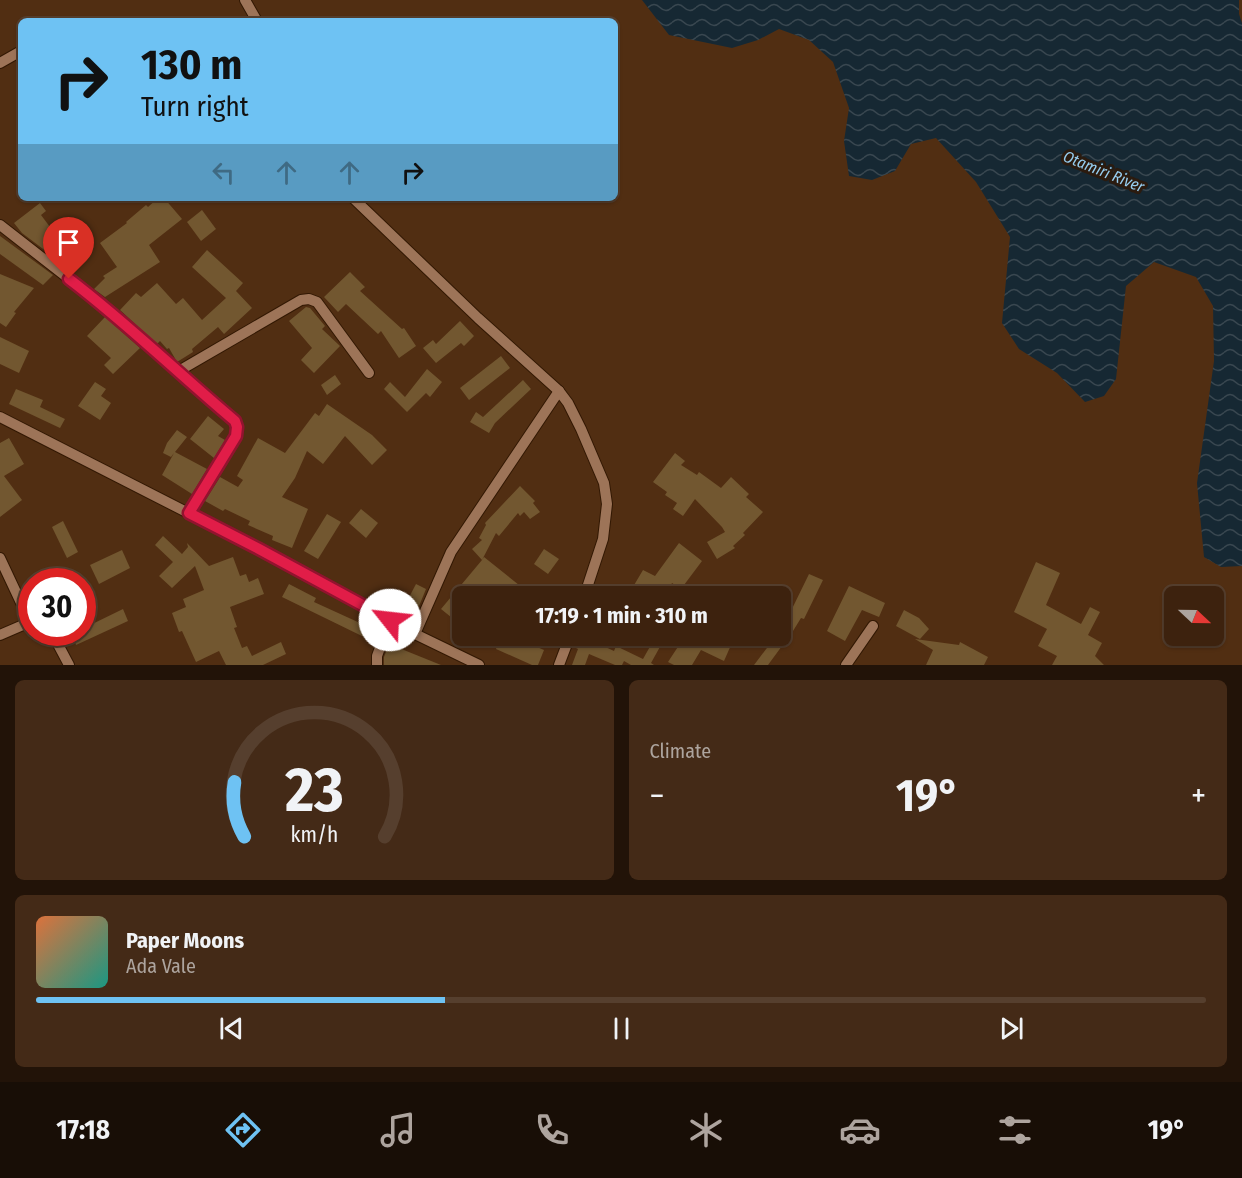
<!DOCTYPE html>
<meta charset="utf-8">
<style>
:root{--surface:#3d220e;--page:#442a17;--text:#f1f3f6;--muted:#ada49e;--line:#563f2e;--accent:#6ec2f3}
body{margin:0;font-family:"Fira Sans Condensed",sans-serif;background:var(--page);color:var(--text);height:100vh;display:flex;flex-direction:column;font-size:22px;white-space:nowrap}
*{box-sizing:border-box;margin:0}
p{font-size:20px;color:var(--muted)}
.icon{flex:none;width:33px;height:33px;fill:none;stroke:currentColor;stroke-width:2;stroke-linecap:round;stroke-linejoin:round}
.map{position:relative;height:665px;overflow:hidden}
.details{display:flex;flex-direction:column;gap:15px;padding:15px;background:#221308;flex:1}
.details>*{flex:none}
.hud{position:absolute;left:18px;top:18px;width:600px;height:183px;border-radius:9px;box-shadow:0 2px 4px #0004,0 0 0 2px var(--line);background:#6ec2f3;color:#111;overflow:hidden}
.needle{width:39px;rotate:112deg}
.fabs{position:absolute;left:1164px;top:586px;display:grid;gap:12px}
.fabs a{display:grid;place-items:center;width:60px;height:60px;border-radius:9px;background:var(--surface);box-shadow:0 2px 4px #0004,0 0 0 2px var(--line);font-size:30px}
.speed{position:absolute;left:18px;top:568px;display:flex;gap:12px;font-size:30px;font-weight:700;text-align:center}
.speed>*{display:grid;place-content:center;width:78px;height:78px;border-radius:50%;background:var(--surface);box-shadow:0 2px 4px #0004,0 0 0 2px var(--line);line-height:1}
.speed .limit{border:9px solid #d22;background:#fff;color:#111}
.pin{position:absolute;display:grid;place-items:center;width:51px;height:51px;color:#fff;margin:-62px -26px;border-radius:50% 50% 50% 0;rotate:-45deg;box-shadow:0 0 6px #0007}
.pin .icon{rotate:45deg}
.me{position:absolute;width:66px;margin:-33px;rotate:299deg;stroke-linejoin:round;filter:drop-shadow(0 0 4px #0008)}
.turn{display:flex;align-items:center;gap:21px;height:126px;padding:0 24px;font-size:27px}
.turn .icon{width:78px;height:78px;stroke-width:2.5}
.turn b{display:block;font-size:42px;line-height:51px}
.lanes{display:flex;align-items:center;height:57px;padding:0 24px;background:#0003;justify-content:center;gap:30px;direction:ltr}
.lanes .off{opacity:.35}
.big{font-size:45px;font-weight:700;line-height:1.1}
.details .card{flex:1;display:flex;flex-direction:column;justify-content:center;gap:9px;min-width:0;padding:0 21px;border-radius:9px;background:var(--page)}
.details .dial{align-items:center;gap:0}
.dial svg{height:156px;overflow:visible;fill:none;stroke:var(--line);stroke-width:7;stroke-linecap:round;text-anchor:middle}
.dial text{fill:var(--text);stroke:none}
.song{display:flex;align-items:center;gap:18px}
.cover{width:72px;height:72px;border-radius:9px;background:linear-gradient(135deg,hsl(20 70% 55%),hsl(170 70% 35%))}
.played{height:6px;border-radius:3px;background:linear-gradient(90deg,var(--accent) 35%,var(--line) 35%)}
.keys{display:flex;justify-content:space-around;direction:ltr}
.heat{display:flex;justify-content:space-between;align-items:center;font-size:33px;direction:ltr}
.details .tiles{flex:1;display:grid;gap:15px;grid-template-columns:1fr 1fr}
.card:last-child{grid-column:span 2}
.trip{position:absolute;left:452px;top:586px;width:339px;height:60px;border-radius:9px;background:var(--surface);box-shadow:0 2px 4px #0004,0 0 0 2px var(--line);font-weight:700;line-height:60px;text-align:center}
.tabs{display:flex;height:96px;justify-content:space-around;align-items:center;background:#180e06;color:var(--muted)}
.tabs .icon{width:42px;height:42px}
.tabs .selected{color:var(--accent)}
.tabs b{font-size:27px;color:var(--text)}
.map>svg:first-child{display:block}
</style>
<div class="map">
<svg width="1242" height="665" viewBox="0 0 1242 665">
<defs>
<pattern id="water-waves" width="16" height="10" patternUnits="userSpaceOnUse" patternTransform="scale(1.5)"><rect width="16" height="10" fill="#162833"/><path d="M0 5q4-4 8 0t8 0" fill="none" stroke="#394750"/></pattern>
</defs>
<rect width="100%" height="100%" fill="#512e12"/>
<polygon fill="url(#water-waves)" points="642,0 1239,0 1239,14 1242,23 1242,566 1221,567 1204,557 1197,483 1214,361 1213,306 1196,277 1154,262 1126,286 1116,379 1104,396 1085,402 1057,373 1019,349 1002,323 1010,237 976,182 936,138 911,144 895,171 872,180 849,176 844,141 849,108 833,62 809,40 779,29 758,40 732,48 669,35"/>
<g fill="#725730">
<polygon points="158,198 164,198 182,219 149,245 160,262 105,297 94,289 105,278 103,276 117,267 100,243 127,223 126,222 146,205 148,207"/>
<polygon points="40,203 46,211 41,215 56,235 74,218 94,240 81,252 78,248 63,264 22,233 14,223"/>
<polygon points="202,210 216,229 201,241 187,222"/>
<polygon points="0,236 34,261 53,275 43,285 0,254"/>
<polygon points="207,250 243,283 236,291 252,308 224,334 218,327 192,349 193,352 177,362 169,348 167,349 160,341 157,344 120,310 136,293 141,297 157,283 176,304 183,298 202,320 226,298 192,267"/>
<polygon points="350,272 365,287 360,291 402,329 404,328 416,346 399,358 381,331 378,334 346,304 338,312 324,297"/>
<polygon points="0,274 34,288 14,312 16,313 6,327 0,323"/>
<polygon points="306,307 310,308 325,326 322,329 340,346 314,373 301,360 312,348 289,321"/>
<polygon points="105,317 140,348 113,374 104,365 111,358 87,336"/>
<polygon points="460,321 474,336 464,346 461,343 436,363 423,348 433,340 436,344"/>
<polygon points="0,337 29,351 19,373 0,364"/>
<polygon points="501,356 510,368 469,400 460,388"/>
<polygon points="427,369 442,382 430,397 426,393 407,412 384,389 390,382 405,397"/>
<polygon points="335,375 341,384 327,395 321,385"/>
<polygon points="523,380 531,389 495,423 489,433 470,422 476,412 483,417"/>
<polygon points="95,382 106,389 101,396 111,403 100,420 78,406"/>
<polygon points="16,389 43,400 40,407 65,419 60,428 9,404"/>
<polygon points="327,404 372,435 387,450 372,465 345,436 323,464 307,451 295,478 282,497 308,509 292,548 272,540 273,536 248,525 250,521 225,509 223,511 205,501 220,477 238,487 243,480 237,476 258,438 285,453 315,413 319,416"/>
<polygon points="208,416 224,429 218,436 225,440 214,458 190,439"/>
<polygon points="177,430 187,437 175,452 207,469 192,494 162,475 174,453 171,457 163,453 167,443"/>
<polygon points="9,438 24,464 4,476 22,500 0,517 0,443"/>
<polygon points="675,453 685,461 681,465 697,475 699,472 721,488 731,477 749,494 746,497 763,512 743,533 745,535 733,546 735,548 717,559 707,542 725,532 722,527 695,499 683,516 673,509 677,503 665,495 667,492 653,482"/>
<polygon points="520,486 535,501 533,503 540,512 530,519 524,512 520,516 518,513 499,536 496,533 482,560 484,557 524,589 518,597 462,597 462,626 441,609 482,560 472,549 482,540 479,538 486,525 485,523"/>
<polygon points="361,509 378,523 366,538 349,523"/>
<polygon points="327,514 341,522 318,559 304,551"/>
<polygon points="63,521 78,552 67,558 52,527"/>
<polygon points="163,536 182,554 188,547 187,543 209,566 233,557 240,576 246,574 249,582 258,578 264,594 230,607 237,627 234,628 242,648 247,646 252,656 281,642 286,654 263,665 226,665 219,651 196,662 182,631 179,632 172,613 186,607 183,599 204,590 195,566 172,588 159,576 173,562 155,545"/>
<polygon points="679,543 702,561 681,589 672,583 665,597 627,597 643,570 655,576"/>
<polygon points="544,549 559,559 548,574 534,564"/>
<polygon points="122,550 130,568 99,584 90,565"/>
<polygon points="1036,562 1060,573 1046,605 1081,624 1090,607 1100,612 1088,635 1102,643 1095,656 1104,665 1052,665 1057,656 1038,646 1047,629 1014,612"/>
<polygon points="809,574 823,580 804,619 801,618 793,631 768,665 754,665 776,636 780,636 780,614 788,617"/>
<polygon points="289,584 316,598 314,602 360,623 361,621 371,626 366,638 282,597"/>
<polygon points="416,584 426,589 417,611 405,605"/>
<polygon points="849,586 885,603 879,617 862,610 845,641 827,631"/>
<polygon points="123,609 128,621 76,645 75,641 67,646 60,633 64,637 71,633 82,633 82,629"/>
<polygon points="904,610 919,618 929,629 920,639 896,626"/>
<polygon points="501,636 512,636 544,650 538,665 532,665 496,649"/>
<polygon points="641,636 666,636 651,663 654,665 631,665 624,661 622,665 615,665 589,654 585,665 572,665 578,649 576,648 579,642 597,648 599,644 614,651 616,646 643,659 652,643"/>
<polygon points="685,636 693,636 702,642 705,636 735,636 724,661 701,650 692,665 674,665 668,662"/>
<polygon points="915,639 959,645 960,642 988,657 984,665 926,665 933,650"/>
<polygon points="389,644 441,665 384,665 384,657"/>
</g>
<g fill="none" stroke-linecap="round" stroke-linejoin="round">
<defs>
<g id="minor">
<polyline points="245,0 257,21"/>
<polyline points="0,63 21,51"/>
<polyline points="353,198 478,318 559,391 568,403 581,429 604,483 607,504 603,539 584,597"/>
<polyline points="0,225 104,306 177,372 235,421 237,427 236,436 189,513"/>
<polyline points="177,372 301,300 309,299 317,302 369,373"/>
<polyline points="0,417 259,549 415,634 479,665"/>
<polyline points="0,558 30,622 0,635"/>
<polyline points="52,633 69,665"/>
<polyline points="415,634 451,552 559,391"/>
<polyline points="377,665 377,656 390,620"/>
<polyline points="559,665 570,636"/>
<polyline points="846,665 873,626"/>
</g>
</defs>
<use href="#minor" stroke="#321803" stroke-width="12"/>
<use href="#minor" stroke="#9d7458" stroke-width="10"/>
</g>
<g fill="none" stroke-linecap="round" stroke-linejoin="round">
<defs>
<path id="route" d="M69 279C127 323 179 374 235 421L237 427 236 436 189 513 259 549 390 620"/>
</defs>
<use href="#route" stroke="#92132f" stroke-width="15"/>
<use href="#route" stroke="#e11d48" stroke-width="10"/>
</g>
<g text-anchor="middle" stroke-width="6" stroke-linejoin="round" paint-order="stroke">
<g font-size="16" font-style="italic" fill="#96cdef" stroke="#2b1b0f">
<text transform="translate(1104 171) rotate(22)" y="6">Otamiri River</text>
</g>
</g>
</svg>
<div class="fabs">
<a><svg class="needle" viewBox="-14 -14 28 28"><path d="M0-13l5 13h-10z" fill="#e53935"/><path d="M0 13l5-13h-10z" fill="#ada49e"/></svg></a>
</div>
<div class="speed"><div class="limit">30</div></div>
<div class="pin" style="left:69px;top:279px;background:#d93025"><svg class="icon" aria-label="arrive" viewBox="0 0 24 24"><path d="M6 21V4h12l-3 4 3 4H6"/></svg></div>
<svg class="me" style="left:390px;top:620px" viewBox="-20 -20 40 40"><circle r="19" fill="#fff"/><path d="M0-13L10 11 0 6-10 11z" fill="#e11d48"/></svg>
<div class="trip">17:19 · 1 min · 310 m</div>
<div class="hud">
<div class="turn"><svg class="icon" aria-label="right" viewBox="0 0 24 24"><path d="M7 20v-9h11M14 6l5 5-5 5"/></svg><div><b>130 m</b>Turn right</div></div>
<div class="lanes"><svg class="icon off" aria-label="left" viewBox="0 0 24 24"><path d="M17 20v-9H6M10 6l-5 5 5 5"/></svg><svg class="icon off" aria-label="ahead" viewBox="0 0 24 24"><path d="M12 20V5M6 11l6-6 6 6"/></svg><svg class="icon off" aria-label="ahead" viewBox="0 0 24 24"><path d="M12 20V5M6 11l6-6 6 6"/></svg><svg class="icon" aria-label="right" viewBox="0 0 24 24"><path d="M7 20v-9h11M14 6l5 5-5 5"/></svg></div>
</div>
</div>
<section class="details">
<div class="tiles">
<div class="card dial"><svg viewBox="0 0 100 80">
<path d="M14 69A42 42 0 1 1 86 69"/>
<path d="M14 69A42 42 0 0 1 9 41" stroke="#6ec2f3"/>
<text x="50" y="56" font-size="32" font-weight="700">23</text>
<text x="50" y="72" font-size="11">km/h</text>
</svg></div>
<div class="card"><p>Climate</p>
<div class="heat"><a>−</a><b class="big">19°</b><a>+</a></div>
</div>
<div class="card">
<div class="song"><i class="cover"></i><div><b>Paper Moons</b><p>Ada Vale</p></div></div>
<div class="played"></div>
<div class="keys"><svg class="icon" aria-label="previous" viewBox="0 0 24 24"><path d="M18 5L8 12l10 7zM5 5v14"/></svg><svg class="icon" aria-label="pause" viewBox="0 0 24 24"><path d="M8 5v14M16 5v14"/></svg><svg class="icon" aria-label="next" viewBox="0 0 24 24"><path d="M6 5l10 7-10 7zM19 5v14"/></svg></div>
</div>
</div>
</section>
<nav class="tabs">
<b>17:18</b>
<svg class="icon selected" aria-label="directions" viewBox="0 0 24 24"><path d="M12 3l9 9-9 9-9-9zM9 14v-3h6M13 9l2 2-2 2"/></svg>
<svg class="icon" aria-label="music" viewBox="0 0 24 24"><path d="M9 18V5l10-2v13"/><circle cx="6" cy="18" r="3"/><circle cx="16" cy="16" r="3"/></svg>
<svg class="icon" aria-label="phone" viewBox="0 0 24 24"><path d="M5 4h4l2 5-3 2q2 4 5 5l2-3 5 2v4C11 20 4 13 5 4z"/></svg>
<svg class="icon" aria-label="climate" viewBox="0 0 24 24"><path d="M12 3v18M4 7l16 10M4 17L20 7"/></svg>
<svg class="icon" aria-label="car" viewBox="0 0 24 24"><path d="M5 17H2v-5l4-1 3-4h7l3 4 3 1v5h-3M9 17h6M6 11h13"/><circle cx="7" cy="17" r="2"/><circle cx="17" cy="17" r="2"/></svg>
<svg class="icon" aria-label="filters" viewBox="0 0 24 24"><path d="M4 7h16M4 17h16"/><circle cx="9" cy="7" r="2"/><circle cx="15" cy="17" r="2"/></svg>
<b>19°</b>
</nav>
